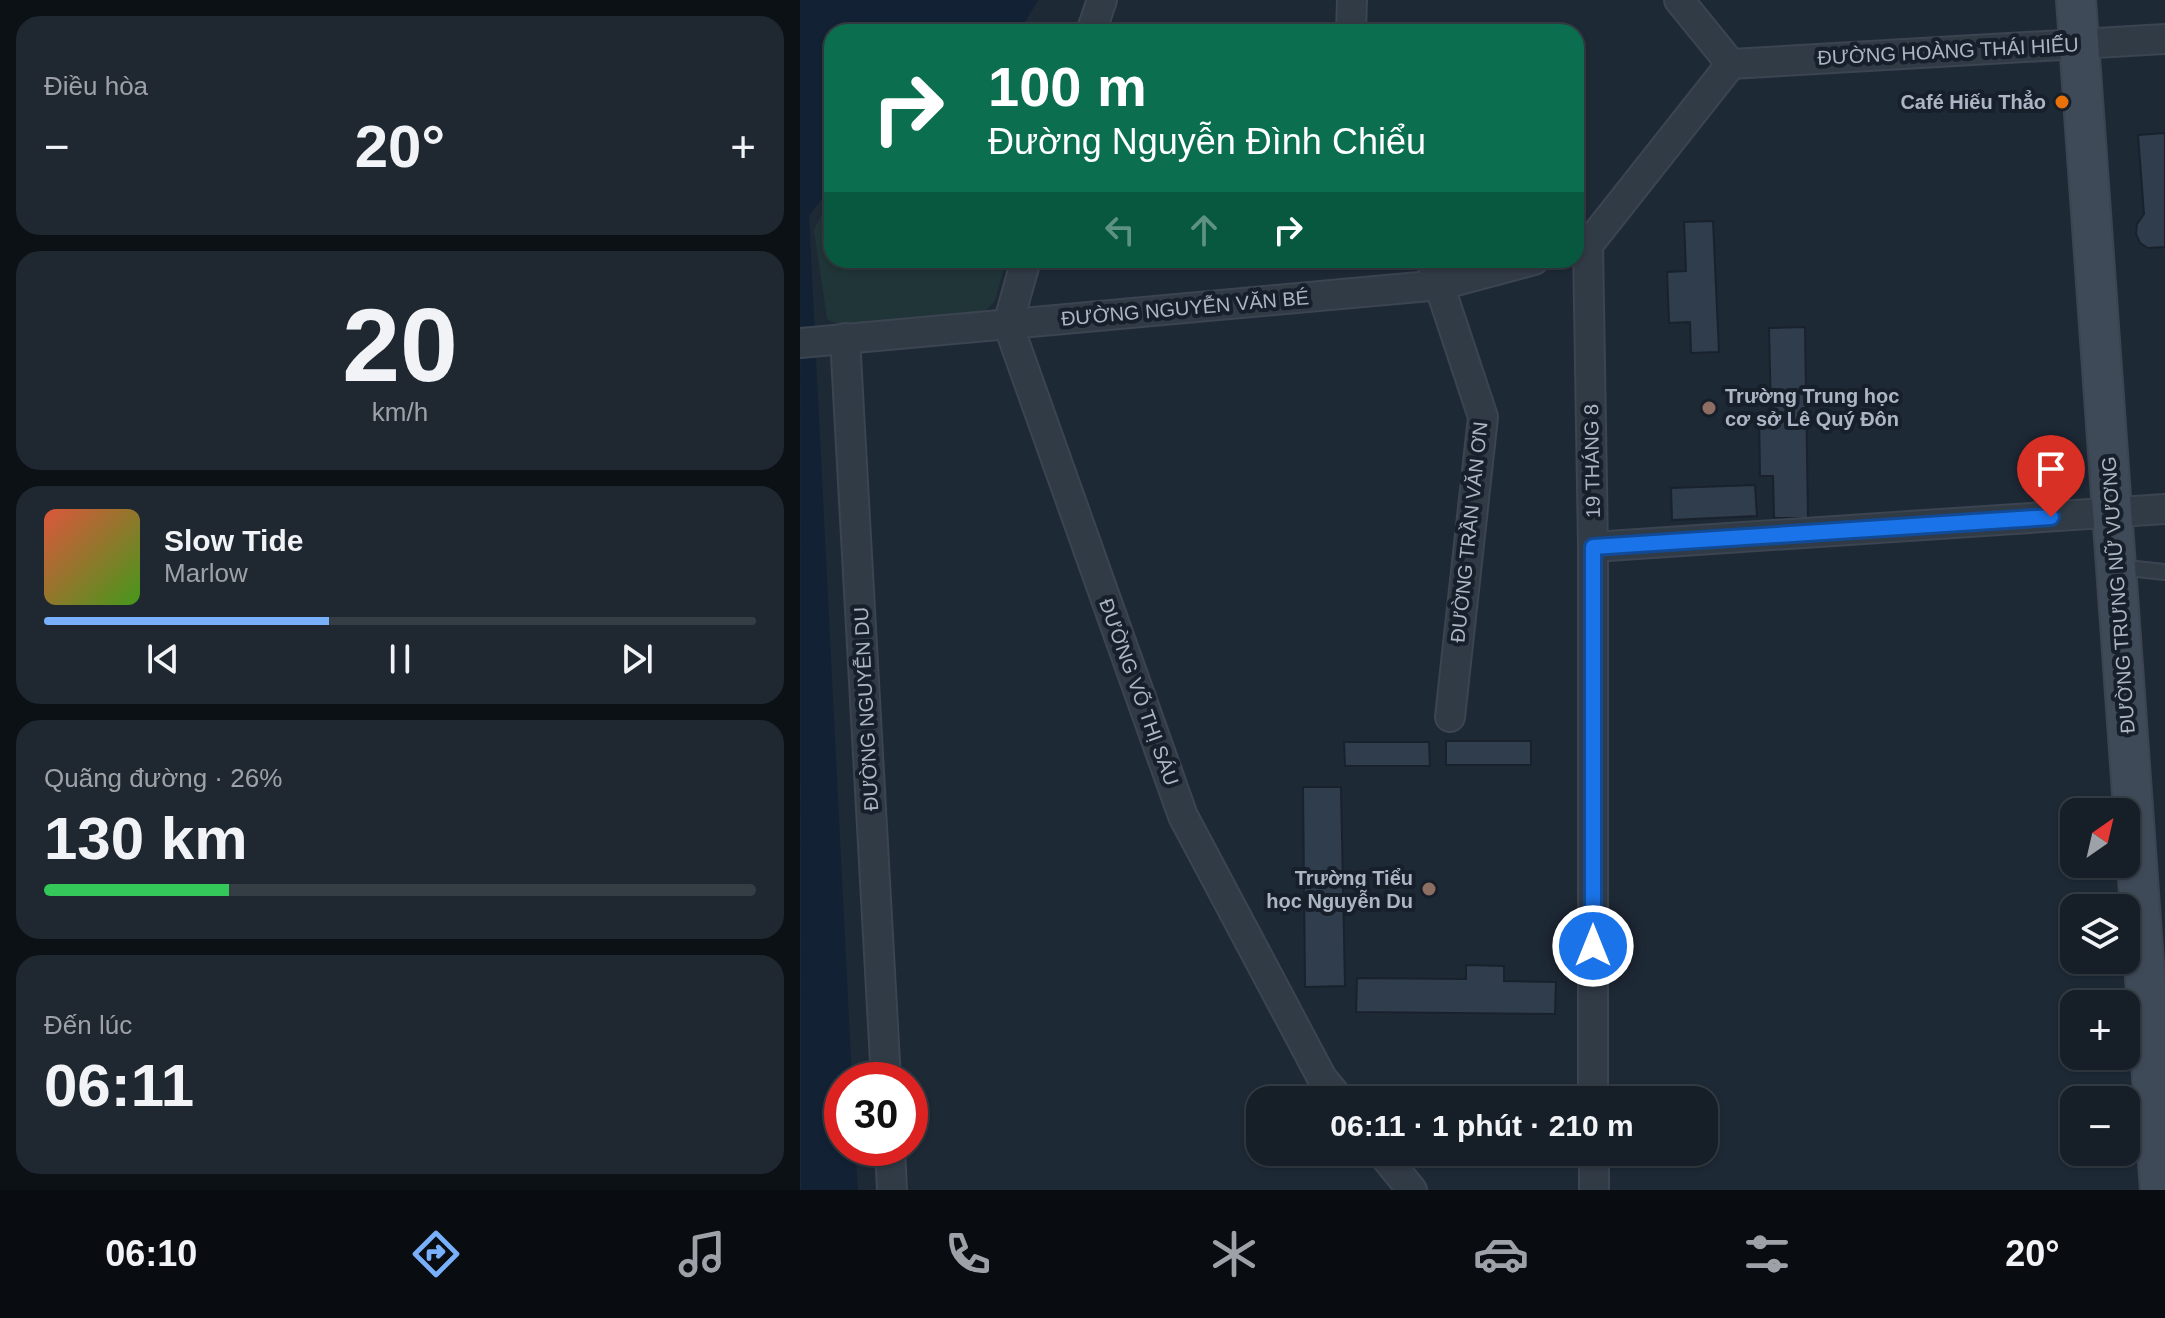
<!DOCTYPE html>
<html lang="vi">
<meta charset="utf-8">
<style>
:root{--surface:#161f28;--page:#1f2730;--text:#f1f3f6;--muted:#9ea2a8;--line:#353d45;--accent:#78b0fc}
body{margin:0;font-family:Helvetica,sans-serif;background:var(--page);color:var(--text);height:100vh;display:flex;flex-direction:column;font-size:30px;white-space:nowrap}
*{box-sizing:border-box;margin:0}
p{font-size:26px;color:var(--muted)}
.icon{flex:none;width:44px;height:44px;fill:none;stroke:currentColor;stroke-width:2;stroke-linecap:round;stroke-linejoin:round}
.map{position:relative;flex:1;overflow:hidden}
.side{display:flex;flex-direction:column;gap:16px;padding:16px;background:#0c1116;width:800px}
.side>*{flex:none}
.top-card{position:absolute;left:24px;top:24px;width:760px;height:244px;border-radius:24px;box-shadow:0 2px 6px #0004,0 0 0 2px var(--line);background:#0b6e4f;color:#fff;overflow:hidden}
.needle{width:52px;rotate:34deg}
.fabs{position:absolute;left:1260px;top:798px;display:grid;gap:16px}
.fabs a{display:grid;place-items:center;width:80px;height:80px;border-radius:16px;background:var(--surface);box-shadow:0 2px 6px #0004,0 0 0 2px var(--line);font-size:40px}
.speed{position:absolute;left:24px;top:1062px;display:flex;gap:16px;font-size:40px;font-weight:700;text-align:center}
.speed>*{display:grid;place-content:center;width:104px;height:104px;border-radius:50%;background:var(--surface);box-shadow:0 2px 6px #0004,0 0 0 2px var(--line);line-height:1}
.speed .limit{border:12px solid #d22;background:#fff;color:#111}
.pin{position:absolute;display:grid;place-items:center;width:68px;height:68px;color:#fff;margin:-82px -34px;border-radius:50% 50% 50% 0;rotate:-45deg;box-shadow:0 0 8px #0007}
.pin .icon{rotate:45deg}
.me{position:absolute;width:88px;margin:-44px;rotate:0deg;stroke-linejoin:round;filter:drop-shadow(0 0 6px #0008)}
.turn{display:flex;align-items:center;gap:28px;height:168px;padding:0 32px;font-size:36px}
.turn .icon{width:104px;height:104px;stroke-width:2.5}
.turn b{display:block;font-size:56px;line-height:68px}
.lanes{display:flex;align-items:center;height:76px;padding:0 32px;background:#0003;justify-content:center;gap:40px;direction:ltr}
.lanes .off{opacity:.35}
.big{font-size:60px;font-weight:600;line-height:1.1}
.side .widget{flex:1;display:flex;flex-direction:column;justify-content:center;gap:12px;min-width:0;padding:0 28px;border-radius:24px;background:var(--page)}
.side .dial{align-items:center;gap:0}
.dial b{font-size:104px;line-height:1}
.song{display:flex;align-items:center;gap:24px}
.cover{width:96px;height:96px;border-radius:12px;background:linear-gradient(135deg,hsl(10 70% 55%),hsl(100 70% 35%))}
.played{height:8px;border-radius:4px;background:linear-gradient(90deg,var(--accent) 40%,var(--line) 40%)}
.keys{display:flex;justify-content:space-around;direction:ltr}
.heat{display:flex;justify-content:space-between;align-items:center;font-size:44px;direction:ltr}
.charge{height:12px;border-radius:6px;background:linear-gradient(90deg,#34c759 26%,var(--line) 0)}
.trip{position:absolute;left:446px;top:1086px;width:472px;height:80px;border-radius:24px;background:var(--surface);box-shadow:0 2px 6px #0004,0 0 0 2px var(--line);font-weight:600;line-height:80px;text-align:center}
.menu{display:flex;height:128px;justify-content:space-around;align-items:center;background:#090c10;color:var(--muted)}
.menu .icon{width:56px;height:56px}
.menu .selected{color:var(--accent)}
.menu b{font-size:36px;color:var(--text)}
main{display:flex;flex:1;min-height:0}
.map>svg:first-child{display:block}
</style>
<main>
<section class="side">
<div class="widget"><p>Điều hòa</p>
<div class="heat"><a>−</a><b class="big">20°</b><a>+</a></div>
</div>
<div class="widget dial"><b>20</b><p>km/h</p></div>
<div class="widget">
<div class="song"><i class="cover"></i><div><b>Slow Tide</b><p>Marlow</p></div></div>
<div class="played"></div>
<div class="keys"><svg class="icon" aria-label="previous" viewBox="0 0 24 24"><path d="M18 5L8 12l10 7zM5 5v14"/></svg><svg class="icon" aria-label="pause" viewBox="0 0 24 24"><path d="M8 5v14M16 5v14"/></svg><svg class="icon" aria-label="next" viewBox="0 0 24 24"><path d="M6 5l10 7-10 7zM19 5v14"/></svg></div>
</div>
<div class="widget"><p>Quãng đường · 26%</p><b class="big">130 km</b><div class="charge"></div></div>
<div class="widget"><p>Đến lúc</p><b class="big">06:11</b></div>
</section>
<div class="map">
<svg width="1365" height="1190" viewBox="0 0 1365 1190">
<rect width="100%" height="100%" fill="#1e2936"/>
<polygon fill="#203537" points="32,195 32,260 206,260 195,301 185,311 43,327 27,319 14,230"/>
<polygon fill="#122133" points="0,0 238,0 219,32 32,32 32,185 9,216 52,1080 42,1080 42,1148 55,1148 58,1190 1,1190"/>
<g fill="#2f3d4d" stroke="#19222c" stroke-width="2">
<polygon points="1365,133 1365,247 1348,248 1340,243 1336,234 1337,224 1344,214 1338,135"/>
<polygon points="913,221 919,352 891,353 890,322 869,323 867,272 886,271 884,222"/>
<polygon points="1005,327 1008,518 974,518 973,476 960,476 959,414 971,414 969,328"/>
<polygon points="955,485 957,516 872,520 871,488"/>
<rect x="646" y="741" width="85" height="24"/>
<polygon points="544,742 629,742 630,766 545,766"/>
<polygon points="503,787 541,787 545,986 505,987"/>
<polygon points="666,965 704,966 704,981 756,982 755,1014 556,1012 557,978 666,979"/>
</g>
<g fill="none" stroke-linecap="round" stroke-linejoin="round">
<defs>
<polyline id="lane" points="1318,567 1365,572"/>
<g id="street">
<polyline points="879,0 931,64"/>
<polyline points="291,32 302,0"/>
<polyline points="551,32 552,0"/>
<polyline points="931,64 1365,39"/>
<polyline points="226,260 208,324 383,816 522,1078 540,1100"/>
<polyline points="631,260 683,417 650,717"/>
<polyline points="45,338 86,1080"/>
<polyline points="0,343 641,285 734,260"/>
<polyline points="793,547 1365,509"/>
<polyline points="793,1100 793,547 788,245 931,64"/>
<polyline points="90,1148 92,1190"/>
<polyline points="581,1152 612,1190"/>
<polyline points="794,1152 794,1190"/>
</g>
<polyline id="secondary" points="1276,0 1360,1190"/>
</defs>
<use href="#lane" stroke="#3b4450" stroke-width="18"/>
<use href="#street" stroke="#3b4450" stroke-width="32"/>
<use href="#secondary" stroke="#3b4450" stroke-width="42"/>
<use href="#lane" stroke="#313b46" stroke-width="14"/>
<use href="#street" stroke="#313b46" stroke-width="28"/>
<use href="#secondary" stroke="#3f4a59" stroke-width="38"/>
</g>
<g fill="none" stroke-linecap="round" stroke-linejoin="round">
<defs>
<polyline id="route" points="793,946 793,547 1251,517"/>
</defs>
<use href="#route" stroke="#114b97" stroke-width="20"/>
<use href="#route" stroke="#1a73e8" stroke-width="14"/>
</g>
<circle fill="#e8710a" stroke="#17202a" stroke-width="3" cx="1262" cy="102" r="8"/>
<g fill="#8d6e63" stroke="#17202a" stroke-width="3">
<circle cx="909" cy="408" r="8"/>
<circle cx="629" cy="889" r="8"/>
</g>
<g text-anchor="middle" stroke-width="8" stroke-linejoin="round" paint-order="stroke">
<g font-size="20" fill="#abb5c4" stroke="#17202a">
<text transform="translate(1148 51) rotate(-3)" y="7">ĐƯỜNG HOÀNG THÁI HIẾU</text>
<text transform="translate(385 308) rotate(-5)" y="7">ĐƯỜNG NGUYỄN VĂN BÉ</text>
<text transform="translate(792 461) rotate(-91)" y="7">19 THÁNG 8</text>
<text transform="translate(669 532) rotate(-84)" y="7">ĐƯỜNG TRẦN VĂN ƠN</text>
<text transform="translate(1318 595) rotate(-94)" y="7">ĐƯỜNG TRƯNG NỮ VƯƠNG</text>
<text transform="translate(339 692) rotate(70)" y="7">ĐƯỜNG VÕ THỊ SÁU</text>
<text transform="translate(66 709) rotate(-93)" y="7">ĐƯỜNG NGUYỄN DU</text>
</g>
<g font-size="20" font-weight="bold" fill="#abb5c4" stroke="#17202a" text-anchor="end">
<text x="1246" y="109">Café Hiếu Thẳo</text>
<text x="925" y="403" text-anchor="start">Trường Trung học<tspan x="925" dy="23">cơ sở Lê Quý Đôn</tspan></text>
<text x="613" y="885">Trường Tiểu<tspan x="613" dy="23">học Nguyễn Du</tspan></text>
</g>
</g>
</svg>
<div class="fabs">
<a><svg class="needle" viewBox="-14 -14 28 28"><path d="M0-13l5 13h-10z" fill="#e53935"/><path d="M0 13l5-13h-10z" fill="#9ea2a8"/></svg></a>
<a><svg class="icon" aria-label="layers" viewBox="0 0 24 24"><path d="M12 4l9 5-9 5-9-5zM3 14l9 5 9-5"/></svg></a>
<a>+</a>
<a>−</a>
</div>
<div class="speed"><div class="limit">30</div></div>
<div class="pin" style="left:1251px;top:517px;background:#d93025"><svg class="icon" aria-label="arrive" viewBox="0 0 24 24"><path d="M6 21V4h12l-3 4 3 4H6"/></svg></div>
<svg class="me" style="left:793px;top:946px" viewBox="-20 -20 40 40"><circle r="17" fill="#1a73e8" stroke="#fff" stroke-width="3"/><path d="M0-11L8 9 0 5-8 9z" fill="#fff"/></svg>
<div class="trip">06:11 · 1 phút · 210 m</div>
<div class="top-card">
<div class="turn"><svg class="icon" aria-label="right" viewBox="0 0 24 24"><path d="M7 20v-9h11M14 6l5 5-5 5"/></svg><div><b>100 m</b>Đường Nguyễn Đình Chiểu</div></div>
<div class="lanes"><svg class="icon off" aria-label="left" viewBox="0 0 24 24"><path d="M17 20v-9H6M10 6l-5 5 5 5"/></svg><svg class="icon off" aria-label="ahead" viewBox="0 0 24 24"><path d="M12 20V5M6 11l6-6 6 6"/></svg><svg class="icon" aria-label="right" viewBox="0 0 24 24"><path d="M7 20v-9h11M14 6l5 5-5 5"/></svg></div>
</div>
</div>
</main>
<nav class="menu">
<b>06:10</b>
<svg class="icon selected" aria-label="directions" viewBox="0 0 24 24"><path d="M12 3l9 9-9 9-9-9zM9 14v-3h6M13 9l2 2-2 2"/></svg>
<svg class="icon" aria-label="music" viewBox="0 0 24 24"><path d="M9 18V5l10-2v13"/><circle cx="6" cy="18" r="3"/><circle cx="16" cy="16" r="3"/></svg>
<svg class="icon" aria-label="phone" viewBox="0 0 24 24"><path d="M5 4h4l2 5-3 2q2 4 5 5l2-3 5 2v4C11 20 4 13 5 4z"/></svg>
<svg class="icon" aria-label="climate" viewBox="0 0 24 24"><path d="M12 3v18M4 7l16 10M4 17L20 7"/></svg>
<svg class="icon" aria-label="car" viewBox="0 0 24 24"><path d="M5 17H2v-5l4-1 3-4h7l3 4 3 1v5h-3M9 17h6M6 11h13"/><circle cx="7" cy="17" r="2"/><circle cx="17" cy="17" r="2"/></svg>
<svg class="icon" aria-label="filters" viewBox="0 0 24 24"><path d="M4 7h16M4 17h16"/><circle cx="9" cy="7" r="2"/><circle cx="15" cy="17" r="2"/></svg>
<b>20°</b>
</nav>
